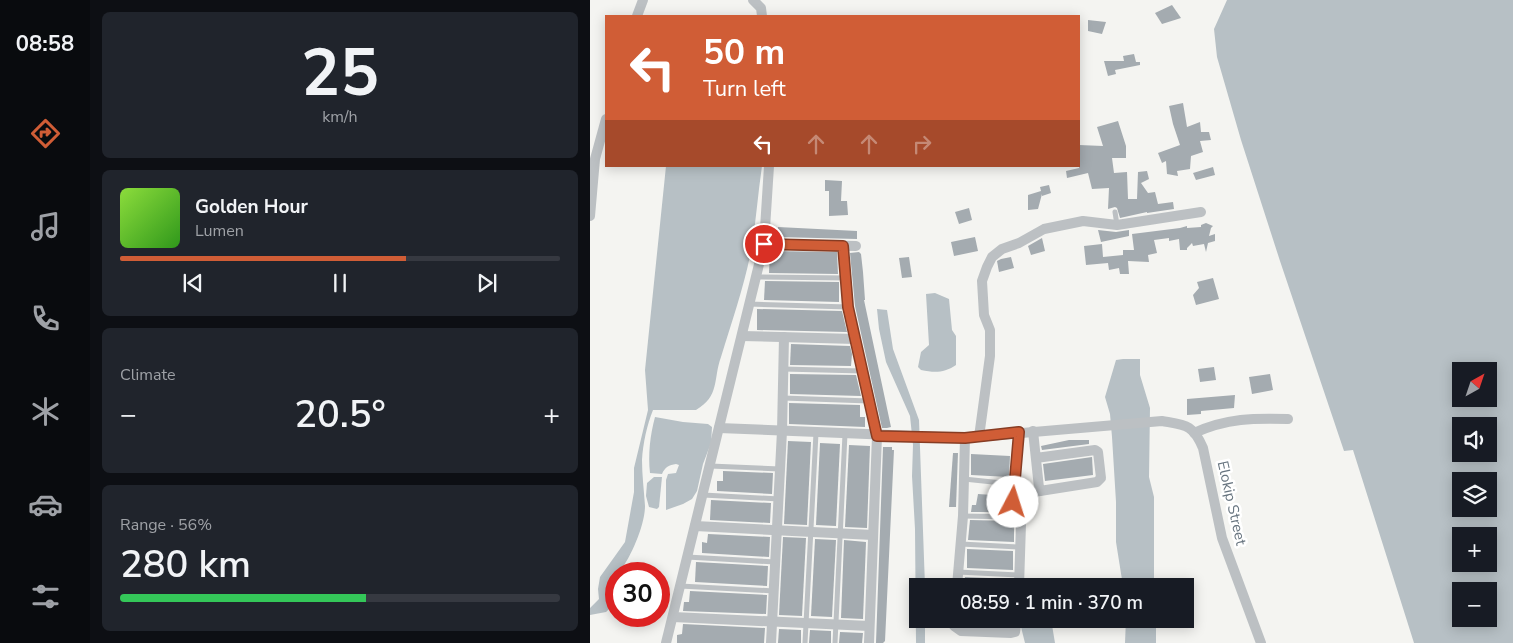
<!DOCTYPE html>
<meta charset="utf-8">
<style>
:root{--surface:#171b24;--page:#20242c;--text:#f1f3f6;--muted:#9ea1a6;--line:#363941;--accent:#d05d36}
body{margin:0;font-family:"Nunito Sans",sans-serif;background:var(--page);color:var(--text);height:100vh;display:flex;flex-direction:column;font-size:19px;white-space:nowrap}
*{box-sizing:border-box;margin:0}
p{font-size:16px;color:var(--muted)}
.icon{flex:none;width:28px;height:28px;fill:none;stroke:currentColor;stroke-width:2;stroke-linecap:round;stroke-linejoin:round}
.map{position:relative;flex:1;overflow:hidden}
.drawer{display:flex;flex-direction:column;gap:12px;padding:12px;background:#0d0f14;width:500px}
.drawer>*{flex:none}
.hud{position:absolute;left:15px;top:15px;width:475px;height:152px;border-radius:0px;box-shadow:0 2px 12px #0003;background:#d05d36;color:#fff;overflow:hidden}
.needle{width:32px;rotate:40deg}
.buttons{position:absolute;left:862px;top:362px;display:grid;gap:10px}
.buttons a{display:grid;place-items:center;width:45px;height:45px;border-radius:0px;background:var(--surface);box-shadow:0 2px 12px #0003;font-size:25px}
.speed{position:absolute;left:15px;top:562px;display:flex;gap:10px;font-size:25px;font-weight:700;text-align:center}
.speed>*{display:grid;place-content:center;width:65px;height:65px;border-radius:50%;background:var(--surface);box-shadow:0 2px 12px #0003;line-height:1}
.speed .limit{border:8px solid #d22;background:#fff;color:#111}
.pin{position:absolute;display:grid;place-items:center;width:42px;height:42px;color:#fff;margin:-21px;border:2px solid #fff;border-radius:50%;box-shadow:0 1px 5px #0007}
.me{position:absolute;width:55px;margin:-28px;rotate:5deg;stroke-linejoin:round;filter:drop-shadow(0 0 4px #0008)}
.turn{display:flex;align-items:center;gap:18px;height:105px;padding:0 15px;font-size:22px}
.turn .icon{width:65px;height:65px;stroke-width:2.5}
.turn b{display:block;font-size:35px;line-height:42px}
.lanes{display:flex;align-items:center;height:48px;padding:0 15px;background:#0003;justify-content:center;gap:25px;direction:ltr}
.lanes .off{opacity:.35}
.big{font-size:38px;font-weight:600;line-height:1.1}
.drawer .tile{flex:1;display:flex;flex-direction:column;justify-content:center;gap:8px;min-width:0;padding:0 18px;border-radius:8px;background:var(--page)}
.drawer .dial{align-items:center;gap:0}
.dial b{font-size:65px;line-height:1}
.song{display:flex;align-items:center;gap:15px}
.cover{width:60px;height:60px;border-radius:8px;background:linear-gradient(135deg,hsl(90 70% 55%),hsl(110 70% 35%))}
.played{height:5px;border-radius:2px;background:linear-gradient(90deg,var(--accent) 65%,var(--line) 65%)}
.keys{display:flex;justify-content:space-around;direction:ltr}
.heat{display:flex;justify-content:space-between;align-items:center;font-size:28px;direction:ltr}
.charge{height:8px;border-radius:4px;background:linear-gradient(90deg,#34c759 56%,var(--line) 0)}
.trip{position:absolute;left:319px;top:578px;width:285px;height:50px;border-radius:0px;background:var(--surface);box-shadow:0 2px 12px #0003;font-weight:600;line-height:50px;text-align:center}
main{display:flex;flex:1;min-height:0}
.tab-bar{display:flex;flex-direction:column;width:90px;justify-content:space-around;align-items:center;background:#090b0e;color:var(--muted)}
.tab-bar .icon{width:35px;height:35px}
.tab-bar .selected{color:var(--accent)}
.tab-bar b{font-size:22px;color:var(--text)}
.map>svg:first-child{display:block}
</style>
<main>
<nav class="tab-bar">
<b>08:58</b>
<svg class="icon selected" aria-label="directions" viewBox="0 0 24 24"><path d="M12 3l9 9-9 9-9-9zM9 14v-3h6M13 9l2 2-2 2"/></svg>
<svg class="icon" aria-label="music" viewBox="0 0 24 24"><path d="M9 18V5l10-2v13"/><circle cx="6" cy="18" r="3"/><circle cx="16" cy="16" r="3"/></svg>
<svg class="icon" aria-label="phone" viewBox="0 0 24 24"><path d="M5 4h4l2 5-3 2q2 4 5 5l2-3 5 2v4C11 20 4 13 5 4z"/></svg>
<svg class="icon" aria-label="climate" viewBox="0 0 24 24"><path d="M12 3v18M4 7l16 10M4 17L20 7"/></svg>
<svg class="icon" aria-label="car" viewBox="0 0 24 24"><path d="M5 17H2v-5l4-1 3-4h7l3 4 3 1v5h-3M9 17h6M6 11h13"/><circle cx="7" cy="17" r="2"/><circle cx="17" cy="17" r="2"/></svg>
<svg class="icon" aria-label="filters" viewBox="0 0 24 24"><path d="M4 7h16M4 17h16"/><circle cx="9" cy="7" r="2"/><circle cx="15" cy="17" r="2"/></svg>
</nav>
<section class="drawer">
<div class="tile dial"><b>25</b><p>km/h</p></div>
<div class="tile">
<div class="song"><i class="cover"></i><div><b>Golden Hour</b><p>Lumen</p></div></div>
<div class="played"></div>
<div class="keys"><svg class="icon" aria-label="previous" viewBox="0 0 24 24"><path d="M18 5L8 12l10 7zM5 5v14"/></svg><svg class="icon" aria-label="pause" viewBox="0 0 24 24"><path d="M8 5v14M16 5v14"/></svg><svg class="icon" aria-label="next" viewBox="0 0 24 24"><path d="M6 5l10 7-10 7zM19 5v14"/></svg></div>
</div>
<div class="tile"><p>Climate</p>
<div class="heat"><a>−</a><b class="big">20.5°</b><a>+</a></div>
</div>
<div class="tile"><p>Range · 56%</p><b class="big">280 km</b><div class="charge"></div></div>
</section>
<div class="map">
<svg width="923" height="643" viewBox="0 0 923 643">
<rect width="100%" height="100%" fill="#f4f4f1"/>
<g fill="#b7c0c5" fill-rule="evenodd">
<path d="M637 0H923V643H824L763 450 754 451 690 261 651 140 627 57 624 29ZM899 371V399H871V371ZM899 426V454H871V426ZM899 481V509H871V481ZM899 536V564H871V536ZM871 591H899V619H871Z"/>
<path d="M76 166H172C168 193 166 220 162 246 155 284 142 321 131 357 123 379 130 396 106 410H63C57 425 53 443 52 460 52 475 54 491 55 506 55 525 41 557 30 571L31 574H26V586L22 589V606L16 612 0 615V608L9 599 8 589 10 577 35 542 44 492V468L58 410 55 370Z"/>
<path d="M345 293 359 299 362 330 366 336V365C354 373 345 373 331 370L328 367 331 352 339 345 336 294Z"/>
<polygon points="287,309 297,310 303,349 329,420 335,586 328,586 328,619 335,619 335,643 326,643 325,529 322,476 323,445 320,416 296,362 289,329"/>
<polygon points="533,359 550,359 550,375 560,408 559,477 564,497 564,586 533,586 526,542 526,502 522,437 520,414 515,397 526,360"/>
<path d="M65 417 93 422 118 424 122 427 121 443 113 464 107 491 102 499 93 504 76 510V480L78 474 86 473 89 465 86 464C79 465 75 467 72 474L60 473C58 454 60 436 65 417Z"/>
<polygon points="64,477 72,477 69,507 67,509 59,507 56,496 57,483"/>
<polygon points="429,619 462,625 465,643 435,643"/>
<polygon points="536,619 566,619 566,643 535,643"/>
</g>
<g fill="#a4abb0">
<polygon points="582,5 591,18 572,24 565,13"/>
<polygon points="498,20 516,22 512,34 498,31"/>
<polygon points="544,54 546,62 550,62 550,65 525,70 526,74 518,76 514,61 534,61 533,56"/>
<polygon points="593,103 597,127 610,122 611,132 619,132 621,140 610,141 613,152 601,156 600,169 587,171 588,176 577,174 576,161 572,163 568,153 590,145 583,124 579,106"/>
<polygon points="528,121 536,146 536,158 522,158 524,173 537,172 538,199 547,199 548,172 557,171 559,179 551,183 558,193 565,192 568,204 583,202 584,209 557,213 557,212 530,218 527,208 525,207 518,209 519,188 502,189 498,173 477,178 476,171 489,168 489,145 513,146 507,127"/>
<polygon points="623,167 625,175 606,180 603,173"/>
<polygon points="235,180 252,181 251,201 257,201 258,215 239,216 239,191 235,191"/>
<polygon points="459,185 461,193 452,196 452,194 448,209 438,210 438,195 451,191 450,187"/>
<polygon points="379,208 382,220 369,224 365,212"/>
<polygon points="616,223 623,226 621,228 619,236 625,234 625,241 618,243 616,252 614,244 603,246 602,243 597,248 597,250 590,250 589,239 579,241 579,238 564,240 567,253 558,255 559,262 538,261 539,274 530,274 529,268 519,270 518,263 496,265 494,246 512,244 513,257 533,255 533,250 544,250 542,234 590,228 597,226 597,228 611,227 611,225"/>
<polygon points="188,227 267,231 267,239 188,237"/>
<polygon points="508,230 526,232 539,230 539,236 511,242"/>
<polygon points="385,237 388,251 364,256 361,242"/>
<polygon points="452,238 455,251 441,255 438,246"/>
<polygon points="180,251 247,252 248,274 179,273"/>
<polygon points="269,252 271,254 273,272 275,300 274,300 301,427 297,428 292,428 265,306 260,253"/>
<polygon points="319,257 322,277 312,278 309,258"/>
<polygon points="421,257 424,268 409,272 407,261 411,259"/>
<polygon points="623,278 629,299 606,305 603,295 609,288 607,282"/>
<polygon points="175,281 249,282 249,302 174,300"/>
<polygon points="167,309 252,311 257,332 167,330"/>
<polygon points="201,344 260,346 262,354 261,366 200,365"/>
<polygon points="624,367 626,380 610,382 608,369"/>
<polygon points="200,374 266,375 271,396 200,394"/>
<polygon points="680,374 683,390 662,394 659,377"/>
<polygon points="645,395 644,408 611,411 611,414 597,415 597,399"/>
<polygon points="199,403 270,405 270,417 275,417 275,427 199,424"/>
<polygon points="479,440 499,440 499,444 452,450 451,446"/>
<polygon points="198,441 221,442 217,525 194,524"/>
<polygon points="230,443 250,444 246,526 226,525"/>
<polygon points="259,445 280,446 277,528 255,527"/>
<polygon points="293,447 302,447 302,450 304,450 295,641 293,643 286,643"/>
<polygon points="363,453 368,453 366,507 359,507"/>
<polygon points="381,454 420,456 419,477 381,475"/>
<polygon points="502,457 503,475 455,481 453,464"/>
<polygon points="133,471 183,473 182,494 127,491 127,481 133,481"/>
<polygon points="388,494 417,496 417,512 381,512 382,505 386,505"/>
<polygon points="121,500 181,503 180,523 120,520"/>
<polygon points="380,520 421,521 424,526 424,542 378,540"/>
<polygon points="118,534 180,537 179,557 112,553 112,542 117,543"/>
<polygon points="193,537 216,538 212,616 189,615"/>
<polygon points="225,539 246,540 242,617 221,616"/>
<polygon points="254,540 276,542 273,619 251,618"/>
<polygon points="377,549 423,551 423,570 377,568"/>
<polygon points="106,562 178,566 177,586 105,582"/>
<polygon points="375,577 422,579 422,586 374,584"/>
<polygon points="100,591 177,595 176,614 93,611 94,602 99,602"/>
<polygon points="372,619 420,621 419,626 373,624"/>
<polygon points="93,624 175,628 174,643 87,643 87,635 92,634"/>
<polygon points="189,629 211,630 211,643 188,643"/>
<polygon points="220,630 241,631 241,643 219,643"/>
<polygon points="250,632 273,633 272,643 249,643"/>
</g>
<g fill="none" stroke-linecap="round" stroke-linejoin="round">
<g stroke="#bcc0c3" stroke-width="5">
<polyline points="525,212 527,225"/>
<polyline points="167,277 256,278"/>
<polyline points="159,304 258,307"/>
<polyline points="193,369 272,371"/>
<polyline points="193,398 279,401"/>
<polyline points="120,466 190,469"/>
<polyline points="374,479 412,483"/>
<polyline points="113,495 189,499"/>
<polyline points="373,516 426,517"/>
<polyline points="371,544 430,547"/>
<polyline points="97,557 185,562"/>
<polyline points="368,572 429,575"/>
<polyline points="90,586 184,591"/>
<polyline points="215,643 226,433"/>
<polyline points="245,643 255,434"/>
</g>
<g stroke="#bcc0c3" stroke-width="10">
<polyline points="163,0 171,8 172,16"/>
<polyline points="47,16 53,0"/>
<polyline points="0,216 5,159 16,119"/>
<polyline points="174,244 266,246"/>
<polyline points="253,246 258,307 287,436 279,643"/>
<polyline points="152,336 265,339"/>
<path d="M129 428 375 438 572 421C595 425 603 424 613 448L632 538 671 643"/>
<polyline points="443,431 449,488 450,491 507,482 511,478 508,452 505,450 446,458"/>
<path d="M604 433C637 418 664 418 698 419"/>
<polyline points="389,437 400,356 400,330 394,315 392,281 397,267 402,257 412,249 429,243 454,229 493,221 527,225 611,212"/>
<polyline points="424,495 429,432"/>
<polyline points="105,526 283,535"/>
<polyline points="367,586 373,516 375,438"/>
<polyline points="429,586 431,524 424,513 424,495 450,491"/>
<polyline points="83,617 279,626"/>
<polyline points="365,619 364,626 371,631 421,633 425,632 427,619"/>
<polyline points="76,643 174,244 179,166"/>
<polyline points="181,643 192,431 194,337"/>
</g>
</g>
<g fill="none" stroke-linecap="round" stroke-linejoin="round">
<defs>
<polyline id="route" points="174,244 253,246 258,307 287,436 375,438 429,432 423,502"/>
</defs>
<use href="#route" stroke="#873c23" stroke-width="12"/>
<use href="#route" stroke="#d05d36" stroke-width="9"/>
</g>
<g text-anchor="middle" stroke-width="5" stroke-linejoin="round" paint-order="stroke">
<g font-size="15" fill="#67747f" stroke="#fff">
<text transform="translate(642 503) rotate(77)" y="5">Elokip Street</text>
</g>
</g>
</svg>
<div class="buttons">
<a><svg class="needle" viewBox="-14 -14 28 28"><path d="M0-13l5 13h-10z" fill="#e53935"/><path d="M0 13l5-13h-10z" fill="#9ea1a6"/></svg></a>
<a><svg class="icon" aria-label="sound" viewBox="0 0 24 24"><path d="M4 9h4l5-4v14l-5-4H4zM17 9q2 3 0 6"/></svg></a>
<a><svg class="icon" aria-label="layers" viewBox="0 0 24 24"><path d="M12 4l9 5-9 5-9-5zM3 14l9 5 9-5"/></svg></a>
<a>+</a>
<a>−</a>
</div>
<div class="speed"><div class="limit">30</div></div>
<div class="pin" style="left:174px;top:244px;background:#d93025"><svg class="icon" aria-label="arrive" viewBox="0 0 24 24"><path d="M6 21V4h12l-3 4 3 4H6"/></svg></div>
<svg class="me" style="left:423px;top:502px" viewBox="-20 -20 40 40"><circle r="19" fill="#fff"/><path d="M0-13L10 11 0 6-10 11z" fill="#d05d36"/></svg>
<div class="trip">08:59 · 1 min · 370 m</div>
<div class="hud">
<div class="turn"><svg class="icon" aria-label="left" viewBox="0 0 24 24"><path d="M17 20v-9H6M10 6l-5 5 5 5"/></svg><div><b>50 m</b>Turn left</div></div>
<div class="lanes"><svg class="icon" aria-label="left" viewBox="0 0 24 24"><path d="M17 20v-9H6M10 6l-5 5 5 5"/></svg><svg class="icon off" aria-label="ahead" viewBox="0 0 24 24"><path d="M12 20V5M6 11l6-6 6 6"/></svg><svg class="icon off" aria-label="ahead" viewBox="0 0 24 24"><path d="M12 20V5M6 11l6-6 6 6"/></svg><svg class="icon off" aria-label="right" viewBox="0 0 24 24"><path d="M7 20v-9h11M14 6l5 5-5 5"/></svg></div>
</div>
</div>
</main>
